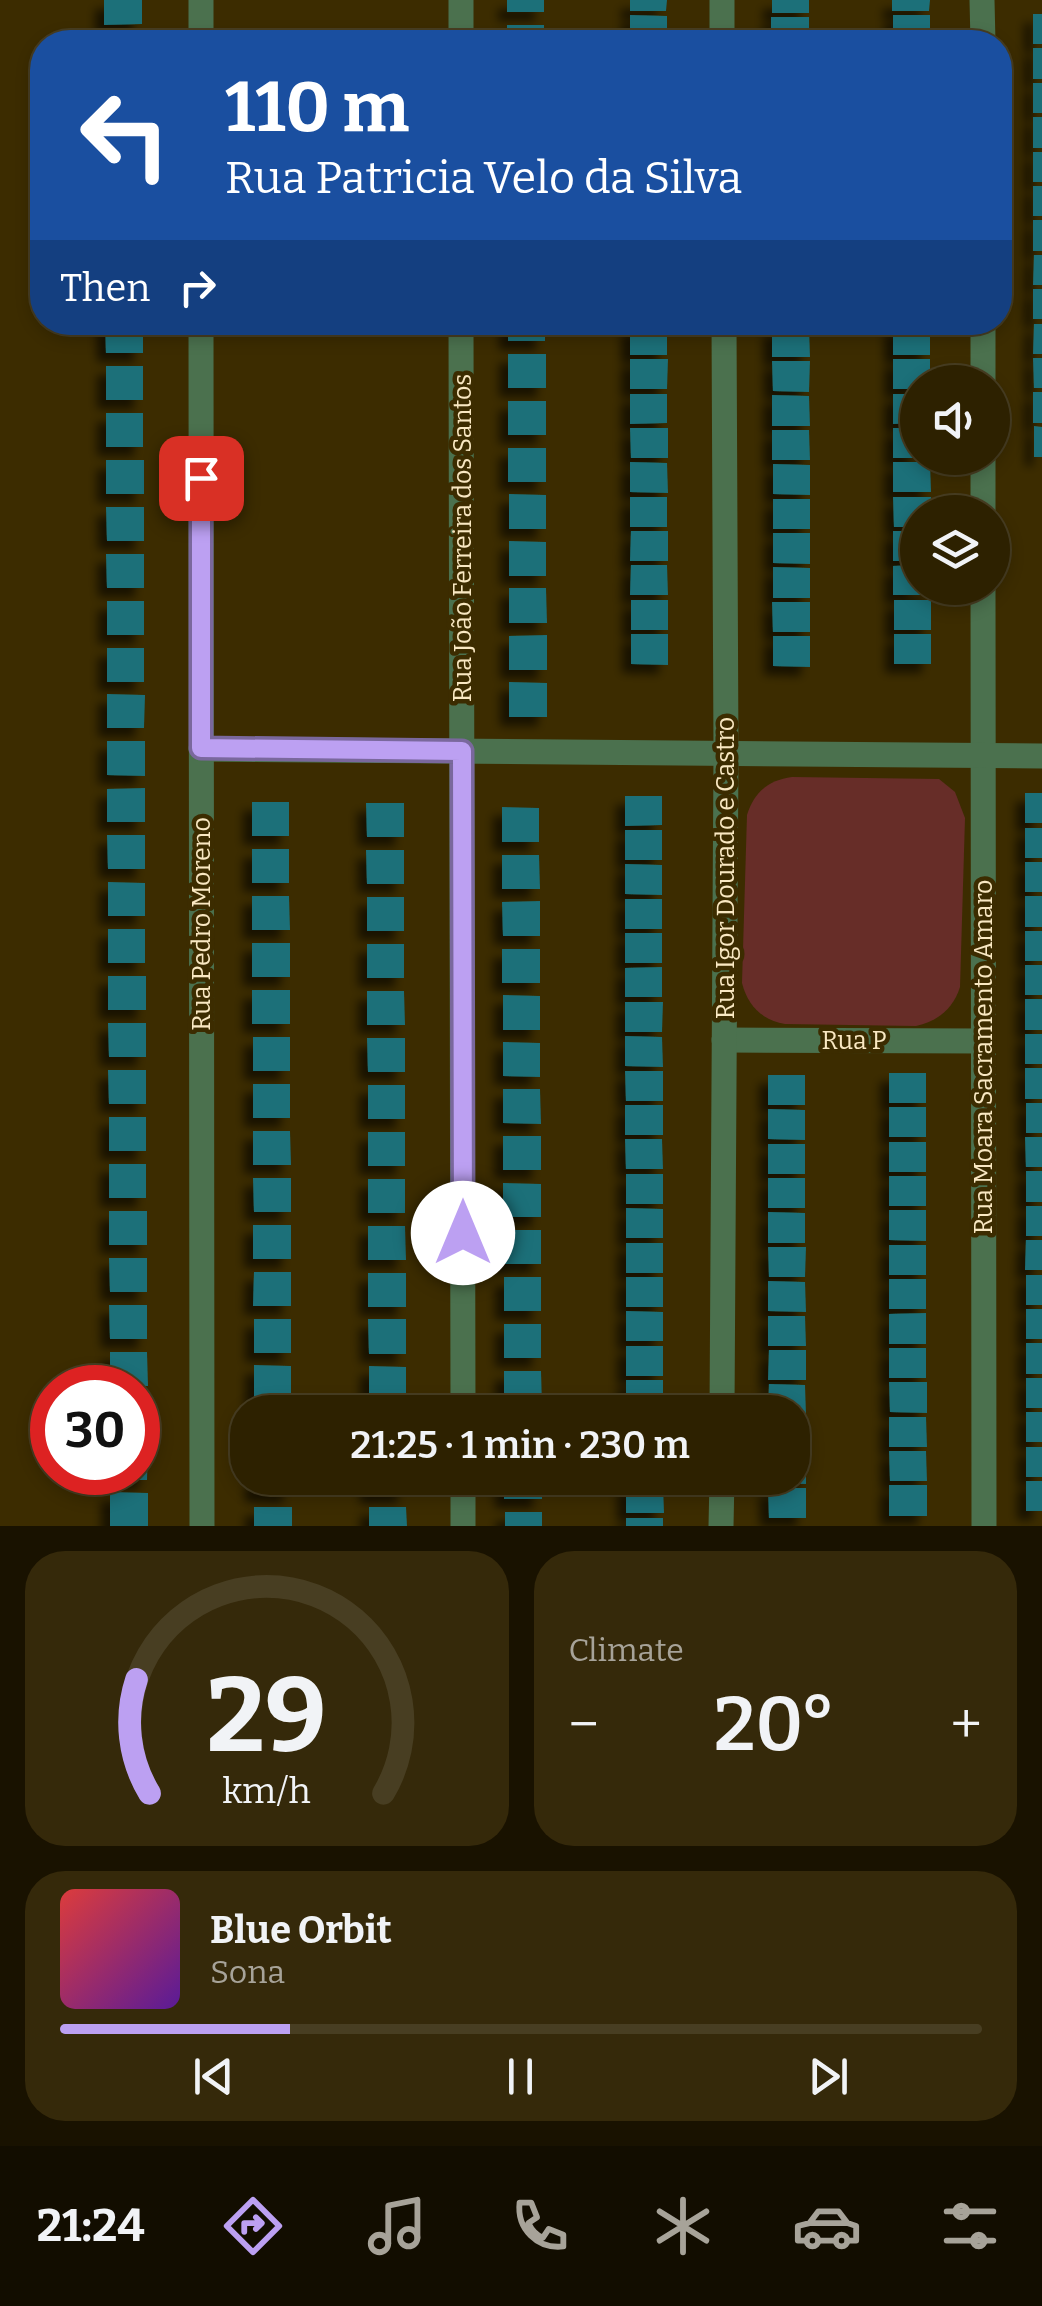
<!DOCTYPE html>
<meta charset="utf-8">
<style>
:root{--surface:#2d2100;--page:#35290a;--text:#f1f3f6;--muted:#a7a399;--line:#483e22;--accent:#bca0f2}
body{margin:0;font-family:Bitter,serif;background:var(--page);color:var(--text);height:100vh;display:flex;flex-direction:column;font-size:38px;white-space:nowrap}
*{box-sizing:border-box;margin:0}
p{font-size:32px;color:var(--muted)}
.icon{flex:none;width:55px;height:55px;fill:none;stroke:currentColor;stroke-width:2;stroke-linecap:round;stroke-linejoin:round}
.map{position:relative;height:1526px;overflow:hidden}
.drawer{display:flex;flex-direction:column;gap:25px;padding:25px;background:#191200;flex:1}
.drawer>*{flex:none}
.top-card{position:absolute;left:30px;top:30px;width:982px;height:305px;border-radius:40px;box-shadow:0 5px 15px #0003,0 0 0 2px var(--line);background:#1a4fa0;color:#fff;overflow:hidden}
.buttons{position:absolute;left:900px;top:365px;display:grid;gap:20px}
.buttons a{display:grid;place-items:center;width:110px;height:110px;border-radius:50%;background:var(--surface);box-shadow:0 5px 15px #0003,0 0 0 2px var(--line);font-size:50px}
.speed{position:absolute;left:30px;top:1365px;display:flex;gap:20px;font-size:50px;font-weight:700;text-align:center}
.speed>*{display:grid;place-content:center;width:130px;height:130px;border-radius:50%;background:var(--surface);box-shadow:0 5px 15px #0003,0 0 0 2px var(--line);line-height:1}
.speed .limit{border:15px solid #d22;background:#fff;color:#111}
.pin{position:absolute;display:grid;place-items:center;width:85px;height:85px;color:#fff;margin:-42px;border-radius:20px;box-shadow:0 5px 15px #0006}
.me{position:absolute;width:110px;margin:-55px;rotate:0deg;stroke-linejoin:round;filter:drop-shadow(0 0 8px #0008)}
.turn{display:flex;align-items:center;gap:35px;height:210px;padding:0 30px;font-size:45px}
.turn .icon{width:130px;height:130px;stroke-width:2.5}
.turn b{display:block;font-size:70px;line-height:85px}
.then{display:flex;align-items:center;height:95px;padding:0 30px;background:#0003;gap:20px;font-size:38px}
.big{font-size:75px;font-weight:600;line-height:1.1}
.drawer .card{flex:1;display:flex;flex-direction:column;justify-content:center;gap:15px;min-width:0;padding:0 35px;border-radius:40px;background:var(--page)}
.drawer .dial{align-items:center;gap:0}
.dial svg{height:260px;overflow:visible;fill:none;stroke:var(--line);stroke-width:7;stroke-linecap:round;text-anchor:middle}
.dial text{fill:var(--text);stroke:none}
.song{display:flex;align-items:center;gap:30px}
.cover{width:120px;height:120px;border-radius:15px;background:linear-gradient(135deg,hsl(0 70% 55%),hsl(270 70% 35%))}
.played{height:10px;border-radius:5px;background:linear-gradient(90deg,var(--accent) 25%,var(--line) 25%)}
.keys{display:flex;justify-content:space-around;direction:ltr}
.heat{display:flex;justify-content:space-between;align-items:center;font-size:55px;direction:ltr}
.drawer .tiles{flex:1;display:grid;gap:25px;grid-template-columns:1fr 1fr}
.card:last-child{grid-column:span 2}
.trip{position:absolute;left:230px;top:1395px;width:580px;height:100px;border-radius:40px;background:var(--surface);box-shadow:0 5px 15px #0003,0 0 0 2px var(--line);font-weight:600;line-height:100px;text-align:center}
.menu{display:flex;height:160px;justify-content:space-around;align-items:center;background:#120d00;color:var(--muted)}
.menu .icon{width:70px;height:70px}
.menu .selected{color:var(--accent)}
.menu b{font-size:45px;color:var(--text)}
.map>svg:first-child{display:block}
</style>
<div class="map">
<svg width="1042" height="1526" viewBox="0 0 1042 1526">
<defs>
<filter id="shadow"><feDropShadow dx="-9" dy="9" stdDeviation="5" flood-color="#0009"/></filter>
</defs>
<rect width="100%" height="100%" fill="#3c2c00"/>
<path fill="#672d28" d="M792 777 939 779 955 792 965 818 960 987C953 1009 938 1021 916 1026L785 1024C762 1020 748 1006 742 983L747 815C754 792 769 780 792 777Z"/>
<g fill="#1c7079" filter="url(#shadow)">
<polygon points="104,0 142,0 142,24 104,25"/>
<rect x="507" y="0" width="37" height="12"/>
<polygon points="630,0 667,0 666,11 630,11"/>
<rect x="772" y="0" width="37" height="13"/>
<polygon points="892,0 930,0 929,11 892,11"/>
<rect x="1033" y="14" width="9" height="30"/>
<polygon points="630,15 667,16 667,42 630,42"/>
<rect x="893" y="15" width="37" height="27"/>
<rect x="771" y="17" width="38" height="25"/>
<rect x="507" y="25" width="37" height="17"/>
<rect x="1033" y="48" width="9" height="31"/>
<rect x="1033" y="83" width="9" height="30"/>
<rect x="1033" y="117" width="9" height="31"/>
<rect x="1033" y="152" width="9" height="30"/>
<rect x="1033" y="186" width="9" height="30"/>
<rect x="1033" y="220" width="9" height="31"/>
<polygon points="1034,255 1042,255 1042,285 1033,285"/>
<rect x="1033" y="289" width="9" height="30"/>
<polygon points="105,322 143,322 143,353 106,353"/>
<rect x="508" y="322" width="37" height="19"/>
<polygon points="1034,324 1042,324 1042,354 1033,354"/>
<rect x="630" y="325" width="37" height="30"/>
<rect x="893" y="325" width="37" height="30"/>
<polygon points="772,327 809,327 810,357 772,357"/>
<rect x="508" y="354" width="38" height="34"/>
<polygon points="1033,358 1042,358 1042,388 1034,388"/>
<polygon points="630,359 668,359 667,389 630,389"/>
<polygon points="893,359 930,359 930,382 918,382 918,389 893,389"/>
<polygon points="772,361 810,361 809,392 773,391"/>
<rect x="106" y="366" width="37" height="34"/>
<rect x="1033" y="392" width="9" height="31"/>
<polygon points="630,394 667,394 667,423 630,424"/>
<polygon points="893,394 918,394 918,423 893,424"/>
<polygon points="772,395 809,396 810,426 772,426"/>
<rect x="508" y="401" width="38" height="34"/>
<rect x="106" y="413" width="37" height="34"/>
<polygon points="1034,426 1042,427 1042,457 1034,457"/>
<polygon points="630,428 668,428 668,458 631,458"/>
<rect x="893" y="428" width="25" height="30"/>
<polygon points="772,430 809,430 810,460 772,460"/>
<rect x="508" y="448" width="38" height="34"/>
<rect x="106" y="460" width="38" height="34"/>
<polygon points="630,462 667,463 668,493 630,492"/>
<polygon points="893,462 930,462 931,492 893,492"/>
<polygon points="773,464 810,465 810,495 773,494"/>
<polygon points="509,494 546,495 546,529 509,529"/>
<rect x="630" y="497" width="37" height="30"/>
<polygon points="893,497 931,497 931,512 918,512 918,527 894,527"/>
<rect x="773" y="499" width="37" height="30"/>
<polygon points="106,507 144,507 144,541 107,541"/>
<polygon points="631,531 668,531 668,561 630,561"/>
<rect x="893" y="531" width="25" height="30"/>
<polygon points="773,533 810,533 810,564 773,563"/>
<polygon points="509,541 546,542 546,576 509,576"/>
<polygon points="106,554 144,554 144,588 107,588"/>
<polygon points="631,565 667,565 668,595 630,595"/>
<polygon points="918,565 918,588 931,588 931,595 893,595 893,566"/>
<polygon points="773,567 810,568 810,598 773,598"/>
<polygon points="509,588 546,588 547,623 509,623"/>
<rect x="631" y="600" width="37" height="30"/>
<rect x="894" y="600" width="37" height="30"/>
<rect x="107" y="601" width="37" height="34"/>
<polygon points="772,602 810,602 810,632 773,632"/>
<polygon points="631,634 668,634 668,665 631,664"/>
<rect x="894" y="634" width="37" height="30"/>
<polygon points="547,635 547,670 509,670 509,636"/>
<polygon points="773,636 810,636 810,667 773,666"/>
<rect x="107" y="648" width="37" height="34"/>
<polygon points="509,682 547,683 547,717 509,717"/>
<polygon points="107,694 145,695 144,728 107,728"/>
<polygon points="107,741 145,741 145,776 107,775"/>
<polygon points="145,788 145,822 107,822 107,789"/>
<rect x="1025" y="793" width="17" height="30"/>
<polygon points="625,796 662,796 662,825 625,826"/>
<rect x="252" y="802" width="37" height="34"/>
<polygon points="366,803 404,803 404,837 367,837"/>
<polygon points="502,807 539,808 539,842 502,842"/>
<rect x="1025" y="828" width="17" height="30"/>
<rect x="625" y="830" width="37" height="30"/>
<polygon points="107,835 145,835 145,869 108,869"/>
<rect x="252" y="849" width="37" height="34"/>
<polygon points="366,850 404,850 404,884 367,884"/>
<polygon points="502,855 539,855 540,889 502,889"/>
<rect x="1025" y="862" width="17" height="30"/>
<polygon points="625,864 662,865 662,895 625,894"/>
<polygon points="108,882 145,883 145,916 108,916"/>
<polygon points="252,896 289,896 290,930 252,930"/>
<rect x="1025" y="896" width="17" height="31"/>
<rect x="367" y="897" width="37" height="34"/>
<rect x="625" y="899" width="37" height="30"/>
<polygon points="540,901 540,936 503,936 502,902"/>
<rect x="108" y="929" width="37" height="34"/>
<rect x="1025" y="931" width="17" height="30"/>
<rect x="625" y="933" width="37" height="30"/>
<rect x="252" y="943" width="38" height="34"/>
<rect x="367" y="944" width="37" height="34"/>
<rect x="502" y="949" width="38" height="34"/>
<rect x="1025" y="965" width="17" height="30"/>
<polygon points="662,967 662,997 625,997 625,968"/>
<rect x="108" y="976" width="38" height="34"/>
<rect x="252" y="990" width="38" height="34"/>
<polygon points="367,991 404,991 405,1025 367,1025"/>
<polygon points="503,995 540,996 540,1030 503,1030"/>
<rect x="1025" y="999" width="17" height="31"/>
<polygon points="625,1002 663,1002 662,1032 625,1032"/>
<polygon points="108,1023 146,1023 146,1057 109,1057"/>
<rect x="1025" y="1034" width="17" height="30"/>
<polygon points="625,1036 662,1037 663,1067 625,1066"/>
<rect x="253" y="1037" width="37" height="34"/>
<polygon points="367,1038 405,1038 405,1072 368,1072"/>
<polygon points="503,1042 540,1043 540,1077 503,1076"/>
<rect x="1025" y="1068" width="17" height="31"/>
<polygon points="108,1070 146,1070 146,1104 109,1104"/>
<polygon points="625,1071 663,1071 663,1101 626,1101"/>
<rect x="889" y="1073" width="37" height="30"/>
<rect x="768" y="1075" width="37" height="30"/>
<rect x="253" y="1084" width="37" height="34"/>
<rect x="368" y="1085" width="37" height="34"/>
<polygon points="503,1089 540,1089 541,1124 503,1123"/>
<rect x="1026" y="1103" width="16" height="30"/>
<rect x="625" y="1105" width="38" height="30"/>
<rect x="889" y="1107" width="37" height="30"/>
<polygon points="768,1109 805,1110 805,1140 768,1139"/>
<rect x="109" y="1117" width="37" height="34"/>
<polygon points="253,1131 290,1131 291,1165 253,1165"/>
<rect x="368" y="1132" width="37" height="34"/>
<rect x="503" y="1136" width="38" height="34"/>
<polygon points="1025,1137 1042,1137 1042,1167 1026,1167"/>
<polygon points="625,1139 662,1139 663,1169 626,1169"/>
<rect x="889" y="1142" width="37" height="30"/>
<rect x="768" y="1144" width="37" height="30"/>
<rect x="109" y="1164" width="37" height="34"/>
<rect x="1026" y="1171" width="16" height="31"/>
<rect x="626" y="1174" width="37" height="30"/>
<rect x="889" y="1176" width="37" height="30"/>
<polygon points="253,1178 291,1178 291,1212 254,1212"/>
<rect x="768" y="1178" width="37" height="30"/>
<rect x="368" y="1179" width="37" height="34"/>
<polygon points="503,1183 541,1184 541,1217 503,1217"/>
<rect x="1026" y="1206" width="16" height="30"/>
<polygon points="626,1208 663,1209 663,1238 626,1238"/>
<polygon points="889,1210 926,1210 926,1241 889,1240"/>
<rect x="109" y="1211" width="38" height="34"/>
<polygon points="768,1212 805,1213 805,1243 768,1243"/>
<rect x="253" y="1225" width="38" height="34"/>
<polygon points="368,1226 405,1226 406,1260 368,1260"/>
<polygon points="504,1230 541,1230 541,1264 503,1264"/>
<polygon points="1026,1240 1042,1240 1042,1270 1025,1270"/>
<rect x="626" y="1243" width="37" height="30"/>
<rect x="889" y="1245" width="37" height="30"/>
<polygon points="768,1247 806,1247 805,1277 769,1277"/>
<polygon points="109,1258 147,1258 147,1292 110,1292"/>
<polygon points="254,1272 291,1272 291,1306 253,1306"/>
<rect x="368" y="1273" width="38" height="34"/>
<rect x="1026" y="1275" width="16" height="30"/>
<rect x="504" y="1277" width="37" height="34"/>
<rect x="626" y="1277" width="37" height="30"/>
<rect x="889" y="1279" width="37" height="30"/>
<polygon points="768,1281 805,1282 806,1312 768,1311"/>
<polygon points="109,1305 147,1305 147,1339 110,1339"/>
<rect x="1026" y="1309" width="16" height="30"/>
<polygon points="626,1311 663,1312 663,1341 626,1341"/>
<polygon points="926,1313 926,1344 889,1344 889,1314"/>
<polygon points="768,1316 805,1316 806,1346 768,1346"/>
<rect x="254" y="1319" width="37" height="34"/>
<polygon points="368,1319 406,1319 406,1354 369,1354"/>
<rect x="504" y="1324" width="37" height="34"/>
<rect x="1026" y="1343" width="16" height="31"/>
<rect x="626" y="1346" width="37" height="30"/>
<rect x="889" y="1348" width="37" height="30"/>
<polygon points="769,1350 806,1350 806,1380 768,1380"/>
<polygon points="110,1352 147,1352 148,1386 110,1386"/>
<polygon points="254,1365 291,1366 291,1400 254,1400"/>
<polygon points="369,1366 406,1367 406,1401 369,1400"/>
<polygon points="504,1371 541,1371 542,1405 504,1405"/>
<rect x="1026" y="1378" width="16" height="30"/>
<rect x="626" y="1380" width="37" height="30"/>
<polygon points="889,1382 927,1382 927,1413 890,1412"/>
<polygon points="769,1384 805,1385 806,1415 768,1412"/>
<rect x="138" y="1399" width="9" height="34"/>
<rect x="1026" y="1412" width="16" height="30"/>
<polygon points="889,1417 926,1417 927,1447 889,1447"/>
<rect x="792" y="1419" width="14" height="30"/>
<polygon points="138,1446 148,1446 147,1480 110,1480 110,1472 138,1472"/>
<rect x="1026" y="1447" width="16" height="30"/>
<polygon points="889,1451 926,1451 927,1481 890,1481"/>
<polygon points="792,1453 806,1454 806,1484 769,1483 769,1478 792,1478"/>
<polygon points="254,1478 292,1478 292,1494 254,1493"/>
<polygon points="369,1478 406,1478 407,1494 369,1495"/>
<rect x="504" y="1478" width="38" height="21"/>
<rect x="1026" y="1481" width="16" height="30"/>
<polygon points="626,1483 663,1484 664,1513 626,1513"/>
<rect x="889" y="1485" width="38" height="31"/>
<polygon points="768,1488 806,1488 806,1518 769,1518"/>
<polygon points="110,1492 148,1493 148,1526 110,1526"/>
<rect x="254" y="1507" width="38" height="19"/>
<polygon points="369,1507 406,1507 407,1526 369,1526"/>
<rect x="505" y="1512" width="37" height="14"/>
<rect x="626" y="1518" width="37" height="8"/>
</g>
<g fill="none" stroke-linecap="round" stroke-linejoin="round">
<g stroke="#4b714e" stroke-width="25">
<polyline points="461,0 461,42"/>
<polyline points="722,0 722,42"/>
<polyline points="982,0 983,42"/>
<polyline points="201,42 201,0"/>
<polyline points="201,322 202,1526"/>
<polyline points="461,322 463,1412"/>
<polyline points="983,322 983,382"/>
<polyline points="983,458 983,512"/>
<polyline points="983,588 984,1526"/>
<polyline points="201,749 1042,756"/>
<polyline points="724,1040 983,1041"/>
<polyline points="722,1412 726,753 724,322"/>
<polyline points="463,1478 463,1526"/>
<polyline points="721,1526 722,1478"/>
</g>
</g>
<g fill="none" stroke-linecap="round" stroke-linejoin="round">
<defs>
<polyline id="route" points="201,478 201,748 462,751 463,1233"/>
</defs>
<use href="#route" stroke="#7a689d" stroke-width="25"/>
<use href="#route" stroke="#bca0f2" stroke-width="18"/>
</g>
<g text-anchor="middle" stroke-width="9" stroke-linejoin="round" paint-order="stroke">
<g font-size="25" fill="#f9e8c2" stroke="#3c2c00">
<text transform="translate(462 538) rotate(-90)" y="9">Rua João Ferreira dos Santos</text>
<text transform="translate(725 868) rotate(-90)" y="9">Rua Igor Dourado e Castro</text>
<text transform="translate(201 924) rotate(-90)" y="9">Rua Pedro Moreno</text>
<text x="854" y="1049">Rua P</text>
<text transform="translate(983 1057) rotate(-90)" y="9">Rua Moara Sacramento Amaro</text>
</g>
</g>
</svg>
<div class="buttons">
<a><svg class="icon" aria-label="sound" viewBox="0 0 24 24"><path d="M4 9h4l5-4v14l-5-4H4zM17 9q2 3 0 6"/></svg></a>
<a><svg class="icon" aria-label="layers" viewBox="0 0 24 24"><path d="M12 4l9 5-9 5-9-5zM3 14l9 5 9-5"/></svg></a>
</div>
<div class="speed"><div class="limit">30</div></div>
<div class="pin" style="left:201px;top:478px;background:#d93025"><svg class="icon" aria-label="arrive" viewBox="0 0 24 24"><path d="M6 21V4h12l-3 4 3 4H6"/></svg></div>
<svg class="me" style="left:463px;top:1233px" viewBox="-20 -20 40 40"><circle r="19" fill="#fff"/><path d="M0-13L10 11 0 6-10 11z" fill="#bca0f2"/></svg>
<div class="trip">21:25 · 1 min · 230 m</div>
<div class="top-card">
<div class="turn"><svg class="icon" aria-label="left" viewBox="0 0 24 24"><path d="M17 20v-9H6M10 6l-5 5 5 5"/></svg><div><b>110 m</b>Rua Patricia Velo da Silva</div></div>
<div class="then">Then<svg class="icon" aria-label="right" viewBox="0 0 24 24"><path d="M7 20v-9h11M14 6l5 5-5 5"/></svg></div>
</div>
</div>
<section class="drawer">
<div class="tiles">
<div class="card dial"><svg viewBox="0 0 100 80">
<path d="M14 69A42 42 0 1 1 86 69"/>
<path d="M14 69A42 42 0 0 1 10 34" stroke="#bca0f2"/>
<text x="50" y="56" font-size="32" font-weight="700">29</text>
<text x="50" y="72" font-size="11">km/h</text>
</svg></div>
<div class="card"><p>Climate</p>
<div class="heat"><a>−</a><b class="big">20°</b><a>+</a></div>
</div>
<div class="card">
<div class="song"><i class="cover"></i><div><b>Blue Orbit</b><p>Sona</p></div></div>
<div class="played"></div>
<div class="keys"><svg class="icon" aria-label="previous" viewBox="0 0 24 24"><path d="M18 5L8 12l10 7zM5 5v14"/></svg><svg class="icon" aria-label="pause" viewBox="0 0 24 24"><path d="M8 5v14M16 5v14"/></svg><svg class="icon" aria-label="next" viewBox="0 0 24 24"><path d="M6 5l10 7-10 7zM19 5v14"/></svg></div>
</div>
</div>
</section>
<nav class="menu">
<b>21:24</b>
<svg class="icon selected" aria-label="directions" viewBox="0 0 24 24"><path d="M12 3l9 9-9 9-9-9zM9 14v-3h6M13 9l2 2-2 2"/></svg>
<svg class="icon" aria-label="music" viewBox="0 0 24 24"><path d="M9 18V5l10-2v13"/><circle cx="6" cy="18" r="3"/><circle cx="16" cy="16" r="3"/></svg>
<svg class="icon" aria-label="phone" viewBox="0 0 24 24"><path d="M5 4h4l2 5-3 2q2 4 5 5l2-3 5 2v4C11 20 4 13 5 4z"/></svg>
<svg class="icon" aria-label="climate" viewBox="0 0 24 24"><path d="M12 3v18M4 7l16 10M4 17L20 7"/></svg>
<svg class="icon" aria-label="car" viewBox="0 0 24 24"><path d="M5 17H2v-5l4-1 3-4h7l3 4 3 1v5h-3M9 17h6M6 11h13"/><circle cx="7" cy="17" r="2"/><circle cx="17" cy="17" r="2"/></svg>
<svg class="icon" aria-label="filters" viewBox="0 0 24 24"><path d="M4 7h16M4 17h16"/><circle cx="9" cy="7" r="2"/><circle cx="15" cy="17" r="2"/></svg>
</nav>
